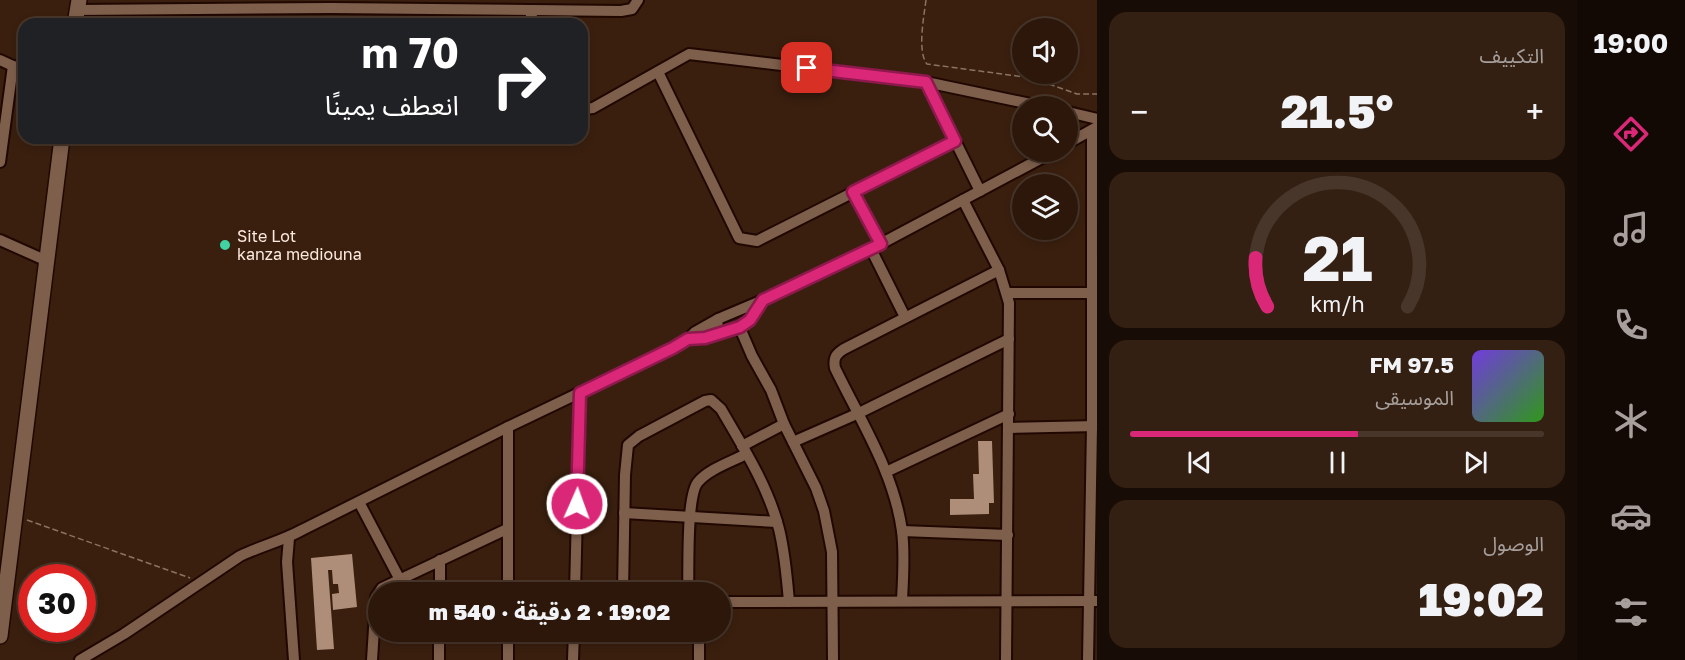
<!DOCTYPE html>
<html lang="ar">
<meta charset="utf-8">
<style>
:root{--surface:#2c170a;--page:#342013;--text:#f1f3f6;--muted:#a69f9c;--line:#48362b;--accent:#db2777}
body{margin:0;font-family:"Golos Text","Noto Sans Arabic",sans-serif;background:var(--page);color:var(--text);direction:rtl;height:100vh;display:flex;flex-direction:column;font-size:22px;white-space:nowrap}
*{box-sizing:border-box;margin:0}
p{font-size:20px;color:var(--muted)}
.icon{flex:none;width:33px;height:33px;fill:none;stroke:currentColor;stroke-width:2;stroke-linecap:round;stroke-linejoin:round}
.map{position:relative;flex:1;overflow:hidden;direction:ltr}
.panel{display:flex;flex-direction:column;gap:12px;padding:12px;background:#180d06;width:480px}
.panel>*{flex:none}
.hud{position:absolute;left:18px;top:18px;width:570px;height:126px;border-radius:18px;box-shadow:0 3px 9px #0003,0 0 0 2px var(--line);direction:rtl;background:#202124;color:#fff;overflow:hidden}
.buttons{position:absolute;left:1012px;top:18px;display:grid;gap:12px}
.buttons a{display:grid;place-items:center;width:66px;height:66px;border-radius:50%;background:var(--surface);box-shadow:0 3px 9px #0003,0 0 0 2px var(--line);font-size:30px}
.speed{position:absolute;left:18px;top:564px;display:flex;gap:12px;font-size:30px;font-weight:700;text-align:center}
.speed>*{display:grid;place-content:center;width:78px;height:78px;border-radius:50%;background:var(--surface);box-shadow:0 3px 9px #0003,0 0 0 2px var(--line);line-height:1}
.speed .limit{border:9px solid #d22;background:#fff;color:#111}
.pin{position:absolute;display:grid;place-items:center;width:51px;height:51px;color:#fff;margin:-26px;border-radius:12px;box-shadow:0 3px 9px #0006}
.me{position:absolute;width:66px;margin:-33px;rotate:2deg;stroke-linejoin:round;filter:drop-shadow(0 0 4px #0008)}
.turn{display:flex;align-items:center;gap:21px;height:126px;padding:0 30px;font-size:27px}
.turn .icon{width:78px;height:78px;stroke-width:2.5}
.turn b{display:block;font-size:42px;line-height:51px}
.big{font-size:45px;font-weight:800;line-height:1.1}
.panel .card{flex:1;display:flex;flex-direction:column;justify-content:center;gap:9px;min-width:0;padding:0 21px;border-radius:18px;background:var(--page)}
.panel .dial{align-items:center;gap:0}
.dial svg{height:156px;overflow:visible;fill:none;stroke:var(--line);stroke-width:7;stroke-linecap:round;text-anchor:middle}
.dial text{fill:var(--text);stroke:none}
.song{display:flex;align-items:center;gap:18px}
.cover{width:72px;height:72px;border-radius:9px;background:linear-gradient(135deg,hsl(260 70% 55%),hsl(110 70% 35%))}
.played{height:6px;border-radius:3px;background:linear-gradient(90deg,var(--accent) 55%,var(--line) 55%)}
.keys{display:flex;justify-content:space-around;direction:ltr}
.heat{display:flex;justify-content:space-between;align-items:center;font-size:33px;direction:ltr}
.trip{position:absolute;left:368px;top:582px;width:363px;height:60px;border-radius:30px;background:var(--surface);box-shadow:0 3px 9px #0003,0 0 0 2px var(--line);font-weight:800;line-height:60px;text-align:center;direction:rtl}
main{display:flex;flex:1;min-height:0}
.menu{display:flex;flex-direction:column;width:108px;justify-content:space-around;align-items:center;background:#120904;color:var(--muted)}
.menu .icon{width:42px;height:42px}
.menu .selected{color:var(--accent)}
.menu b{font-size:27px;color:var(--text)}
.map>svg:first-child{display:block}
</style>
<main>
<nav class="menu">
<b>19:00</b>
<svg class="icon selected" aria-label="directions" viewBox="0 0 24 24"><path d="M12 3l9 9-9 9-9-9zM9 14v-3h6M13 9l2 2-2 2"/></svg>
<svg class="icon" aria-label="music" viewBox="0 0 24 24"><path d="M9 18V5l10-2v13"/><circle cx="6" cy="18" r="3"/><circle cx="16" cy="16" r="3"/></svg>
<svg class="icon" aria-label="phone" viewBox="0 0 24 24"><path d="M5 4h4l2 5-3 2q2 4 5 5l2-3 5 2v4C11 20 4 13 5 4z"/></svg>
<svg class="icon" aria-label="climate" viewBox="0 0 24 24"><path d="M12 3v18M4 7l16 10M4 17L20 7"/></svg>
<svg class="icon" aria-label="car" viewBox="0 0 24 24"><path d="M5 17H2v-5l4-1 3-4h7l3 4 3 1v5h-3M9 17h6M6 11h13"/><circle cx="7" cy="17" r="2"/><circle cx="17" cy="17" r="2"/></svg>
<svg class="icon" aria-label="filters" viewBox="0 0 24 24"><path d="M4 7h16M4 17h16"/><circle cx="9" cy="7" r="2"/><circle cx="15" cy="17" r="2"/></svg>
</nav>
<section class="panel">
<div class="card"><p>التكييف</p>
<div class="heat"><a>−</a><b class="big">21.5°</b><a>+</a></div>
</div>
<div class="card dial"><svg viewBox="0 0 100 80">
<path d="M14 69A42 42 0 1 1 86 69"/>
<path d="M14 69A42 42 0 0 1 8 44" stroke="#db2777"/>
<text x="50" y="56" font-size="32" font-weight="700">21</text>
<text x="50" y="72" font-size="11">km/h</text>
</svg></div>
<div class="card">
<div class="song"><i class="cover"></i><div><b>97.5 FM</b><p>الموسيقى</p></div></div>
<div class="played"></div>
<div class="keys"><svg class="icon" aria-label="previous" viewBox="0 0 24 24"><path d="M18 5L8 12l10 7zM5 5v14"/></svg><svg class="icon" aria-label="pause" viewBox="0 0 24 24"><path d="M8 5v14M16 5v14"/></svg><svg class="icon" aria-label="next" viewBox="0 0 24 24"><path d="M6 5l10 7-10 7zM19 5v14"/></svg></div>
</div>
<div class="card"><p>الوصول</p><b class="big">19:02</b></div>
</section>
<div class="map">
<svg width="1097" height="660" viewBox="0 0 1097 660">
<rect width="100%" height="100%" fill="#3a1f0e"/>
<g fill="#ae8d79">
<polygon points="978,441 992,441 994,503 989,503 989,514 950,515 950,499 974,499 973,474 979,474"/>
<polygon points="352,554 357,607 333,610 332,594 339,593 338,584 333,584 332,570 328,570 334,649 317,650 311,558"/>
</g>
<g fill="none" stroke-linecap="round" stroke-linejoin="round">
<defs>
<g id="street">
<polyline points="77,10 331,8 621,11 632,9 638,0"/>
<polyline points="529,10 535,24"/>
<polyline points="0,60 24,71"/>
<polyline points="658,72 739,238 757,241 955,141"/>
<polyline points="926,82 980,191"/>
<polyline points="582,107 585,109 593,108 689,54 926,82 1040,106"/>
<polyline points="1068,112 1097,119"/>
<polyline points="1068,143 1097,127"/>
<polyline points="0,162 13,66"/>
<polyline points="853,192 881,244"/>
<polyline points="963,200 999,270 1009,303 1006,660"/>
<polyline points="0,240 47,261"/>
<polyline points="871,249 905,317"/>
<polyline points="1008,293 1092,293"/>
<path d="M763 300C753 316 745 329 725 332L717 328 718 319 763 300 871 249 1053 152"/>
<polyline points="740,328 752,356 771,390 784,424 816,488 824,511 832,552 833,660"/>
<polyline points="688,339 705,338 725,332"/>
<polyline points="508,427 508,592"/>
<polyline points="1009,428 1097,426"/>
<polyline points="793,442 859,413 1009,339"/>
<polyline points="742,446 784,424"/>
<polyline points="886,472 1009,414"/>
<polyline points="359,502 399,578"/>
<polyline points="624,513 777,522"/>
<polyline points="902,531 1008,535"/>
<polyline points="289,538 287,562 294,660"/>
<polyline points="440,592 440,560"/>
<polyline points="575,592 580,393"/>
<path d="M623 592 625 475 628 445 639 436 705 401 711 400 721 409C743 447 768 486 779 529 785 553 787 578 789 602"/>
<path d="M688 592C689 571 686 496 698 482 709 469 731 462 746 454"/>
<path d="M902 601C903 577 905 554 902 531 894 472 860 420 835 368 833 358 836 354 844 349L999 270"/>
<polyline points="720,602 1097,601"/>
<path d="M80 660 124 634 240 556C261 546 282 541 302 530L508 427 673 348 688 339 695 332 718 319"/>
<polyline points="372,660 376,597 382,588 507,529"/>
<polyline points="439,660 439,632"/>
<polyline points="508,660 508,632"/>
<polyline points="573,660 574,632"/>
<polyline points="699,660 699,632"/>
<polyline points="1088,660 1092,426 1092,130"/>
</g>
<g id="secondary">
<polyline points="75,24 79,0"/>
<polyline points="0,636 62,138"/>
</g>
</defs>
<use href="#street" stroke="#200800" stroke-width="14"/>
<use href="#secondary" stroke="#200800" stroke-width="18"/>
<g stroke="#8a7364" stroke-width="1.5" stroke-dasharray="6 3" stroke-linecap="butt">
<path d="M926 0C924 16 917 52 927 64L1032 78 1077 94H1097"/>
<polyline points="27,520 190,578"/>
</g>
<use href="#street" stroke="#7e5f4c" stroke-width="10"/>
<use href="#secondary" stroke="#7e5f4c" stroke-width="15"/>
</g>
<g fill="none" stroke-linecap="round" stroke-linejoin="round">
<defs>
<polyline id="route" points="577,504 580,393 673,348 688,339 705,338 740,327 750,320 763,300 881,244 853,192 955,141 926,82 807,68"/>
</defs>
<use href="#route" stroke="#8e194d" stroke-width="15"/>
<use href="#route" stroke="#db2777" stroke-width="10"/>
</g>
<circle fill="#3fd4a2" stroke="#3a1f0e" stroke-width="2" cx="225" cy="245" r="6"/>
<g text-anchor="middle" stroke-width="6" stroke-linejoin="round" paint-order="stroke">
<g font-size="16" fill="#fdeadf" stroke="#3a1f0e" text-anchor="start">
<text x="237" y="242">Site Lot<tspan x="237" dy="18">kanza mediouna</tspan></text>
</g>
</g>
</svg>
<div class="buttons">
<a><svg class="icon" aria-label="sound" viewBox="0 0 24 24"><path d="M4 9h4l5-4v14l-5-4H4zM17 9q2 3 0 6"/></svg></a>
<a><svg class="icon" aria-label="search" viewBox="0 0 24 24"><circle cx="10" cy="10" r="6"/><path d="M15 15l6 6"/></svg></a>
<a><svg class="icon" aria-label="layers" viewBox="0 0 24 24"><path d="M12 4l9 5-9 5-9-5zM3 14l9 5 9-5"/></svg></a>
</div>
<div class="speed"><div class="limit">30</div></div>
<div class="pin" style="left:807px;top:68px;background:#d93025"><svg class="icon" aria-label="arrive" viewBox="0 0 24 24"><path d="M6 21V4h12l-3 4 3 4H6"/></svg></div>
<svg class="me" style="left:577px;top:504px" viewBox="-20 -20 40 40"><circle r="17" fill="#db2777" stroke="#fff" stroke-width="3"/><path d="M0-11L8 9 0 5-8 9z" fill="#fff"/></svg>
<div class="trip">19:02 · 2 دقيقة · 540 m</div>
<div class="hud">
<div class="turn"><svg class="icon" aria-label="right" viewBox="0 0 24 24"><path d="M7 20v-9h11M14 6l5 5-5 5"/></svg><div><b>70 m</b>انعطف يمينًا</div></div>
</div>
</div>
</main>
